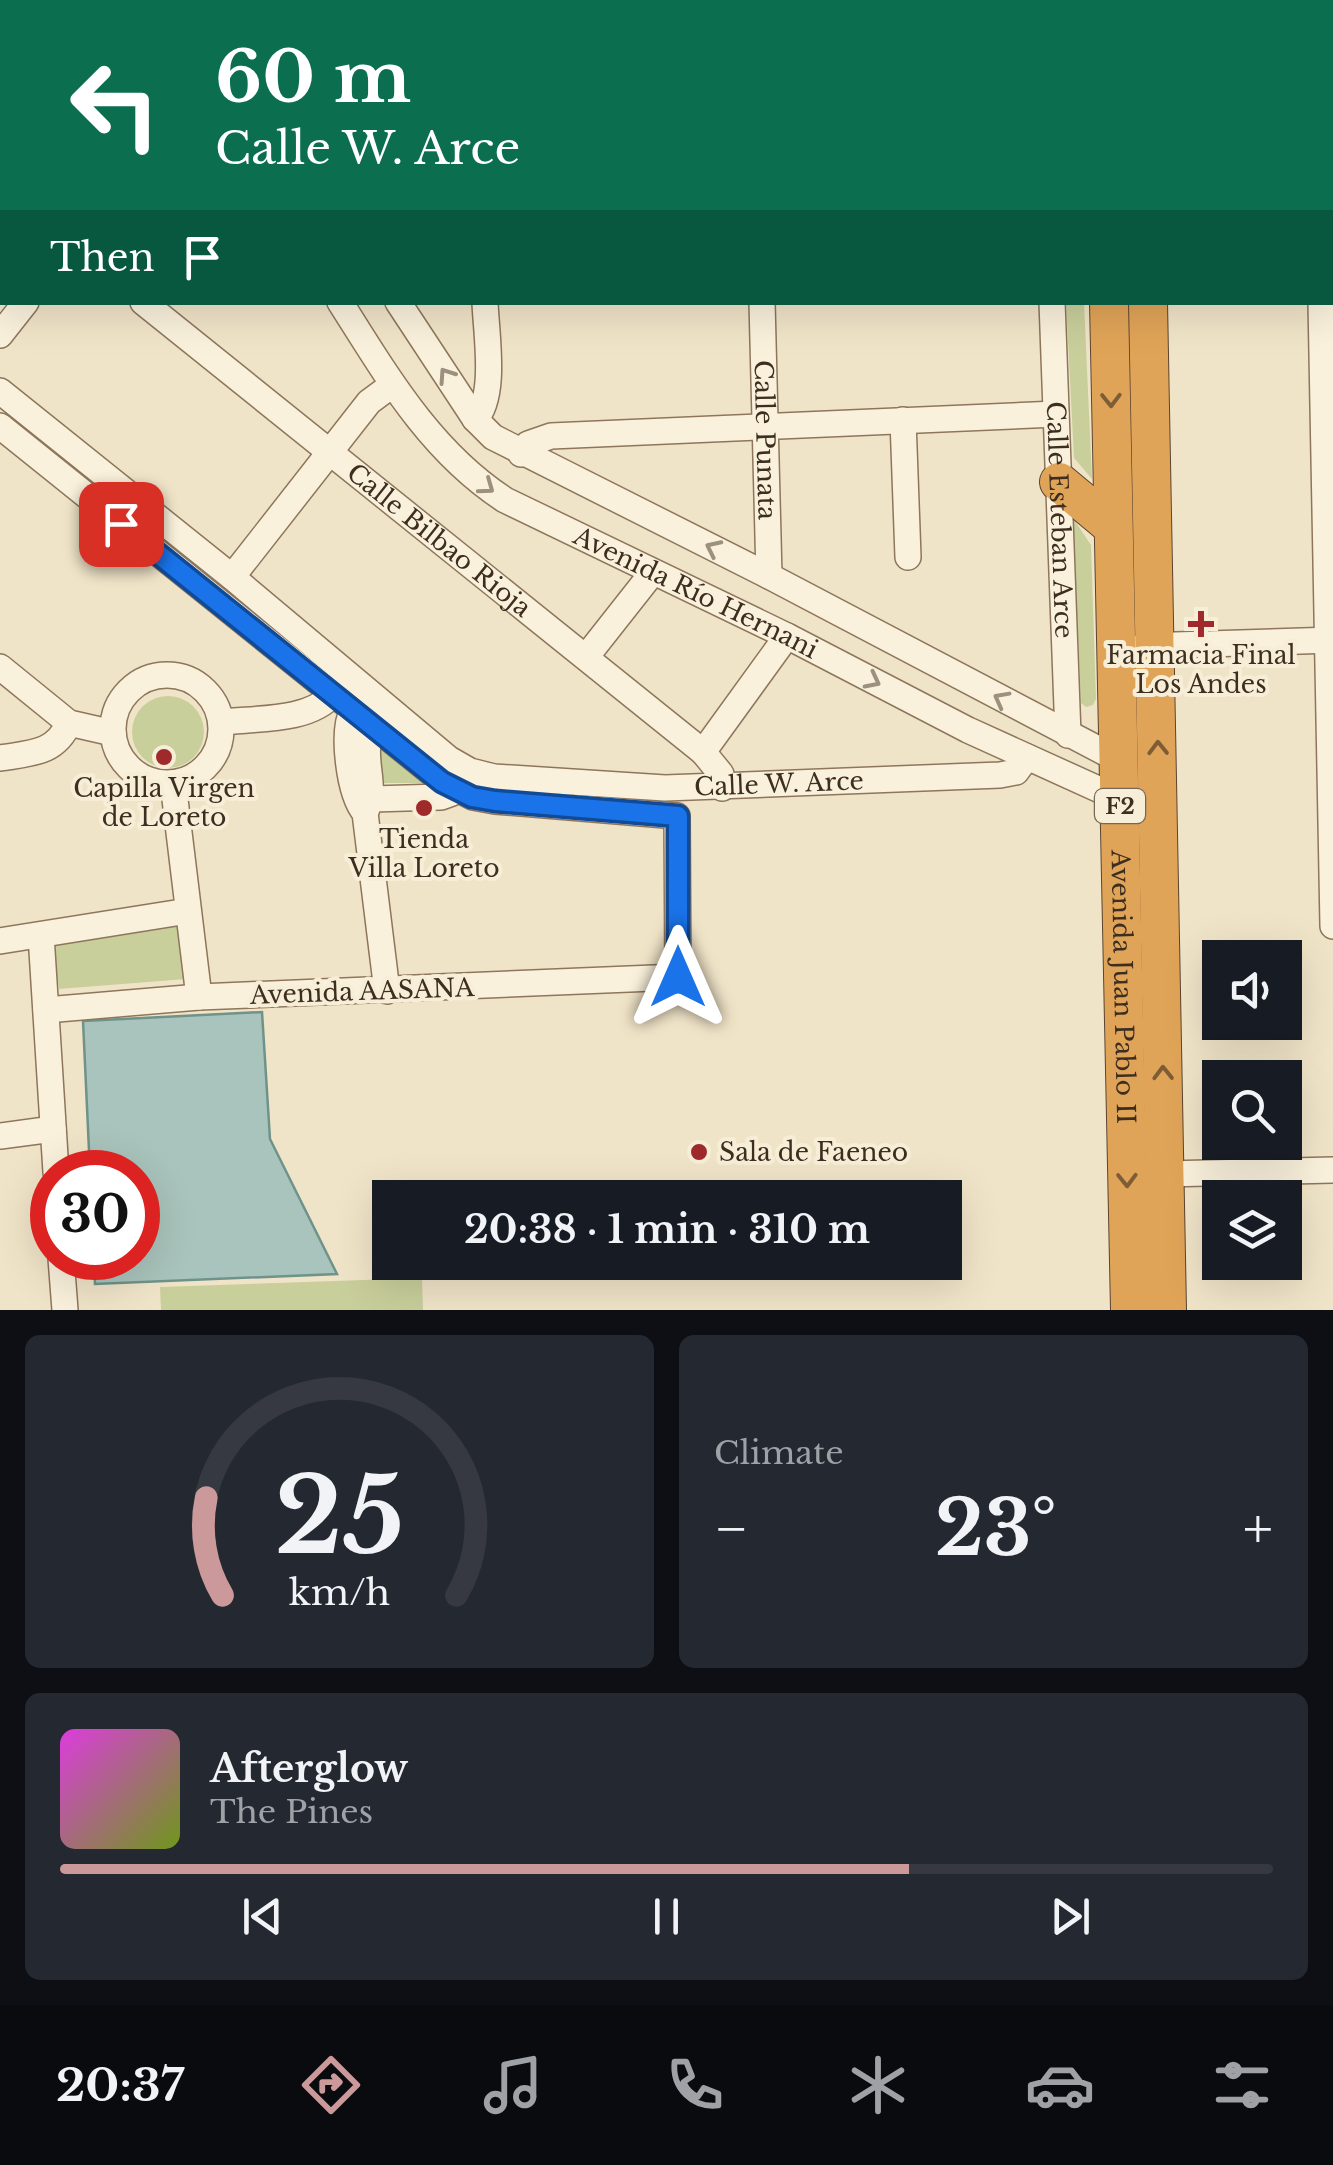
<!DOCTYPE html>
<meta charset="utf-8">
<style>
:root{--surface:#171b24;--page:#242831;--text:#f1f3f6;--muted:#9ea1a6;--line:#363941;--accent:#cc999b}
body{margin:0;font-family:"Libre Baskerville",serif;background:var(--page);color:var(--text);height:100vh;display:flex;flex-direction:column;font-size:38px;white-space:nowrap}
*{box-sizing:border-box;margin:0}
p{font-size:32px;color:var(--muted)}
.icon{flex:none;width:55px;height:55px;fill:none;stroke:currentColor;stroke-width:2;stroke-linecap:round;stroke-linejoin:round}
.map{position:relative;height:1310px;overflow:hidden}
.panel{display:flex;flex-direction:column;gap:25px;padding:25px;background:#0d0f14;flex:1}
.panel>*{flex:none}
.hud{position:absolute;left:0px;top:0px;width:1335px;height:305px;box-shadow:0 10px 40px #0002;background:#0b6e4f;color:#fff;overflow:hidden}
.controls{position:absolute;left:1202px;top:940px;display:grid;gap:20px}
.controls a{display:grid;place-items:center;width:100px;height:100px;border-radius:0px;background:var(--surface);box-shadow:0 10px 40px #0002;font-size:50px}
.speed{position:absolute;left:30px;top:1150px;display:flex;gap:20px;font-size:50px;font-weight:700;text-align:center}
.speed>*{display:grid;place-content:center;width:130px;height:130px;border-radius:50%;background:var(--surface);box-shadow:0 10px 40px #0002;line-height:1}
.speed .limit{border:15px solid #d22;background:#fff;color:#111}
.pin{position:absolute;display:grid;place-items:center;width:85px;height:85px;color:#fff;margin:-42px;border-radius:20px;box-shadow:0 5px 15px #0006}
.me{position:absolute;width:110px;margin:-55px;rotate:0deg;stroke-linejoin:round;filter:drop-shadow(0 0 8px #0008)}
.turn{display:flex;align-items:center;gap:35px;height:210px;padding:0 50px;font-size:45px}
.turn .icon{width:130px;height:130px;stroke-width:2.5}
.turn b{display:block;font-size:70px;line-height:85px}
.then{display:flex;align-items:center;height:95px;padding:0 50px;background:#0003;gap:20px;font-size:38px}
.big{font-size:75px;font-weight:800;line-height:1.1}
.panel .widget{flex:1;display:flex;flex-direction:column;justify-content:center;gap:15px;min-width:0;padding:0 35px;border-radius:15px;background:var(--page)}
.panel .dial{align-items:center;gap:0}
.dial svg{height:260px;overflow:visible;fill:none;stroke:var(--line);stroke-width:7;stroke-linecap:round;text-anchor:middle}
.dial text{fill:var(--text);stroke:none}
.song{display:flex;align-items:center;gap:30px}
.cover{width:120px;height:120px;border-radius:15px;background:linear-gradient(135deg,hsl(300 70% 55%),hsl(80 70% 35%))}
.played{height:10px;border-radius:5px;background:linear-gradient(90deg,var(--accent) 70%,var(--line) 70%)}
.keys{display:flex;justify-content:space-around;direction:ltr}
.heat{display:flex;justify-content:space-between;align-items:center;font-size:55px;direction:ltr}
.panel .tiles{flex:1;display:grid;gap:25px;grid-template-columns:1fr 1fr}
.widget:last-child{grid-column:span 2}
.trip{position:absolute;left:372px;top:1180px;width:590px;height:100px;border-radius:0px;background:var(--surface);box-shadow:0 10px 40px #0002;font-weight:800;line-height:100px;text-align:center}
.tab-bar{display:flex;height:160px;justify-content:space-around;align-items:center;background:#090b0e;color:var(--muted)}
.tab-bar .icon{width:70px;height:70px}
.tab-bar .on{color:var(--accent)}
.tab-bar b{font-size:45px;color:var(--text)}
.map>svg:first-child{display:block}
</style>
<div class="map">
<svg width="1333" height="1310" viewBox="0 0 1333 1310">
<rect width="100%" height="100%" fill="#f0e4c8"/>
<g fill="#c9cf9b">
<polygon points="1066,303 1084,303 1092,479 1074,458"/>
<polygon points="1073,518 1091,545 1096,699 1093,705 1086,707 1081,703"/>
<circle cx="168" cy="732" r="36"/>
<polygon points="373,739 429,783 377,783"/>
<polygon points="180,925 186,979 59,989 52,944"/>
<polygon points="422,1278 423,1310 161,1310 160,1287"/>
</g>
<polygon fill="#a9c4bc" stroke="#6f938a" stroke-width="2.5" points="262,1012 270,1139 337,1274 95,1284 94,1258 138,1258 138,1172 90,1172 83,1021"/>
<g fill="none" stroke-linecap="round" stroke-linejoin="round">
<defs>
<g id="minor">
<polyline points="12,0 15,2"/>
<polyline points="140,0 142,2"/>
<polyline points="203,0 204,2"/>
<polyline points="347,0 348,2"/>
<polyline points="465,0 465,2"/>
<polyline points="754,0 754,2"/>
<polyline points="1041,0 1041,2"/>
<polyline points="1317,0 1317,2"/>
<polyline points="1332,87 1333,87"/>
<polyline points="0,187 2,189"/>
<path id="s1" d="M143 302 703 752 721 774 722 788"/>
<path id="s2" d="M340 302C387 376 430 451 505 500L787 636 968 730 1120 799"/>
<polyline points="398,302 475,419 493,437 769,576 1119,760"/>
<path id="s3" d="M762 302 769 576"/>
<path id="s4" d="M1052 302 1068 735"/>
<polyline points="1321,302 1333,926"/>
<polyline points="0,335 26,302"/>
<path id="s5" d="M0 391 232 577 449 759 470 771 494 777 665 788 1000 775 1016 772 1027 757"/>
<path d="M475 419C497 397 486 333 485 302"/>
<polyline points="903,420 908,557"/>
<polyline points="0,426 442,781 473,797 495,801 677,816 678,977 199,997 46,1010"/>
<polyline points="521,454 528,444 551,436 1056,414"/>
<polyline points="232,577 369,402 392,385"/>
<polyline points="1143,646 1333,640"/>
<polyline points="586,657 653,572"/>
<polyline points="0,667 69,723 113,733"/>
<circle cx="167" cy="729" r="54"/>
<path d="M353 710C341 731 349 794 365 813L387 991"/>
<path d="M221 722C256 718 309 722 333 694"/>
<polyline points="703,752 787,636"/>
<path d="M0 758C31 753 55 754 69 723"/>
<polyline points="173,783 199,997"/>
<polyline points="372,799 441,797 452,793 462,783"/>
<path d="M365 813C380 784 357 756 374 727"/>
<polyline points="41,935 56,1172"/>
<polyline points="0,941 188,911"/>
<polyline points="0,1136 53,1129"/>
<polyline points="1164,1174 1333,1170"/>
<polyline points="61,1258 65,1310"/>
</g>
<g id="highway">
<polyline points="1104,0 1104,2"/>
<polyline points="1142,0 1142,2"/>
<path id="s6" d="M1109 302 1130 1310"/>
<polyline points="1148,302 1167,1310"/>
<polyline points="1059,482 1113,527"/>
</g>
</defs>
<use href="#minor" stroke="#8d765c" stroke-width="28"/>
<use href="#highway" stroke="#5b4430" stroke-width="40"/>
<use href="#minor" stroke="#faf1dc" stroke-width="25"/>
<use href="#highway" stroke="#e0a458" stroke-width="38"/>
</g>
<defs><path id="oneway-chevron" d="M-2-3.5L2.5 0L-2 3.5" fill="none" stroke-width="1.6" stroke-linecap="round" stroke-linejoin="round" transform="scale(2.5)"/></defs>
<g stroke="#9c907e">
<use href="#oneway-chevron" transform="translate(446 375) rotate(-124)"/>
<use href="#oneway-chevron" transform="translate(487 487) rotate(36)"/>
<use href="#oneway-chevron" transform="translate(713 548) rotate(-154)"/>
<use href="#oneway-chevron" transform="translate(873 681) rotate(27)"/>
<use href="#oneway-chevron" transform="translate(1001 699) rotate(-152)"/>
</g>
<g stroke="#7e5d36">
<use href="#oneway-chevron" transform="translate(1111 400) rotate(89)"/>
<use href="#oneway-chevron" transform="translate(1158 748) rotate(-91)"/>
<use href="#oneway-chevron" transform="translate(1163 1073) rotate(-91)"/>
<use href="#oneway-chevron" transform="translate(1127 1180) rotate(89)"/>
</g>
<g fill="none" stroke-linecap="round" stroke-linejoin="round">
<defs>
<polyline id="route" points="121,524 442,782 472,797 495,801 678,816 678,977"/>
</defs>
<use href="#route" stroke="#114b97" stroke-width="25"/>
<use href="#route" stroke="#1a73e8" stroke-width="18"/>
</g>
<g fill="#9e2a2b" stroke="#f7eed8" stroke-width="4">
<path d="M1196 609h10v10h10v10h-10v10h-10v-10h-10v-10h10z"/>
<circle cx="164" cy="757" r="10"/>
<circle cx="424" cy="808" r="10"/>
<circle cx="699" cy="1152" r="10"/>
</g>
<g text-anchor="middle" stroke-width="8" stroke-linejoin="round" paint-order="stroke">
<rect fill="#f7eed8" stroke="#756857" stroke-width="2.5" x="1095" y="789" width="50" height="34" rx="8"/>
<g font-size="22" font-weight="bold" fill="#3d2e20">
<text x="1120" y="814">F2</text>
</g>
<g font-size="25" fill="#3d2e20" stroke="#f7eed8">
<text dy="9" stroke="none"><textPath href="#s3" startOffset="138">Calle Punata</textPath></text>
<text dy="9" stroke="none"><textPath href="#s4" startOffset="218">Calle Esteban Arce</textPath></text>
<text dy="9" stroke="none"><textPath href="#s1" startOffset="380">Calle Bilbao Rioja</textPath></text>
<text dy="9" stroke="none"><textPath href="#s2" startOffset="472">Avenida Río Hernani</textPath></text>
<text dy="9" stroke="none"><textPath href="#s5" startOffset="915">Calle W. Arce</textPath></text>
<text dy="9" stroke="none"><textPath href="#s6" startOffset="685">Avenida Juan Pablo II</textPath></text>
<text transform="translate(362 991) rotate(-2)" y="9">Avenida AASANA</text>
</g>
<g font-size="25" fill="#3d2e20" stroke="#f7eed8">
<text x="1201" y="664">Farmacia Final<tspan x="1201" dy="29">Los Andes</tspan></text>
<text x="164" y="797">Capilla Virgen<tspan x="164" dy="29">de Loreto</tspan></text>
<text x="424" y="848">Tienda<tspan x="424" dy="29">Villa Loreto</tspan></text>
<text x="719" y="1161" text-anchor="start">Sala de Faeneo</text>
</g>
</g>
</svg>
<div class="controls">
<a><svg class="icon" aria-label="sound" viewBox="0 0 24 24"><path d="M4 9h4l5-4v14l-5-4H4zM17 9q2 3 0 6"/></svg></a>
<a><svg class="icon" aria-label="search" viewBox="0 0 24 24"><circle cx="10" cy="10" r="6"/><path d="M15 15l6 6"/></svg></a>
<a><svg class="icon" aria-label="layers" viewBox="0 0 24 24"><path d="M12 4l9 5-9 5-9-5zM3 14l9 5 9-5"/></svg></a>
</div>
<div class="speed"><div class="limit">30</div></div>
<div class="pin" style="left:121px;top:524px;background:#d93025"><svg class="icon" aria-label="arrive" viewBox="0 0 24 24"><path d="M6 21V4h12l-3 4 3 4H6"/></svg></div>
<svg class="me" style="left:678px;top:977px" viewBox="-20 -20 40 40"><path d="M0-17L14 15 0 8-14 15z" fill="#1a73e8" stroke="#fff" stroke-width="4"/></svg>
<div class="trip">20:38 · 1 min · 310 m</div>
<div class="hud">
<div class="turn"><svg class="icon" aria-label="left" viewBox="0 0 24 24"><path d="M17 20v-9H6M10 6l-5 5 5 5"/></svg><div><b>60 m</b>Calle W. Arce</div></div>
<div class="then">Then<svg class="icon" aria-label="arrive" viewBox="0 0 24 24"><path d="M6 21V4h12l-3 4 3 4H6"/></svg></div>
</div>
</div>
<section class="panel">
<div class="tiles">
<div class="widget dial"><svg viewBox="0 0 100 80">
<path d="M14 69A42 42 0 1 1 86 69"/>
<path d="M14 69A42 42 0 0 1 9 39" stroke="#cc999b"/>
<text x="50" y="56" font-size="32" font-weight="700">25</text>
<text x="50" y="72" font-size="11">km/h</text>
</svg></div>
<div class="widget"><p>Climate</p>
<div class="heat"><a>−</a><b class="big">23°</b><a>+</a></div>
</div>
<div class="widget">
<div class="song"><i class="cover"></i><div><b>Afterglow</b><p>The Pines</p></div></div>
<div class="played"></div>
<div class="keys"><svg class="icon" aria-label="previous" viewBox="0 0 24 24"><path d="M18 5L8 12l10 7zM5 5v14"/></svg><svg class="icon" aria-label="pause" viewBox="0 0 24 24"><path d="M8 5v14M16 5v14"/></svg><svg class="icon" aria-label="next" viewBox="0 0 24 24"><path d="M6 5l10 7-10 7zM19 5v14"/></svg></div>
</div>
</div>
</section>
<nav class="tab-bar">
<b>20:37</b>
<svg class="icon on" aria-label="directions" viewBox="0 0 24 24"><path d="M12 3l9 9-9 9-9-9zM9 14v-3h6M13 9l2 2-2 2"/></svg>
<svg class="icon" aria-label="music" viewBox="0 0 24 24"><path d="M9 18V5l10-2v13"/><circle cx="6" cy="18" r="3"/><circle cx="16" cy="16" r="3"/></svg>
<svg class="icon" aria-label="phone" viewBox="0 0 24 24"><path d="M5 4h4l2 5-3 2q2 4 5 5l2-3 5 2v4C11 20 4 13 5 4z"/></svg>
<svg class="icon" aria-label="climate" viewBox="0 0 24 24"><path d="M12 3v18M4 7l16 10M4 17L20 7"/></svg>
<svg class="icon" aria-label="car" viewBox="0 0 24 24"><path d="M5 17H2v-5l4-1 3-4h7l3 4 3 1v5h-3M9 17h6M6 11h13"/><circle cx="7" cy="17" r="2"/><circle cx="17" cy="17" r="2"/></svg>
<svg class="icon" aria-label="filters" viewBox="0 0 24 24"><path d="M4 7h16M4 17h16"/><circle cx="9" cy="7" r="2"/><circle cx="15" cy="17" r="2"/></svg>
</nav>
